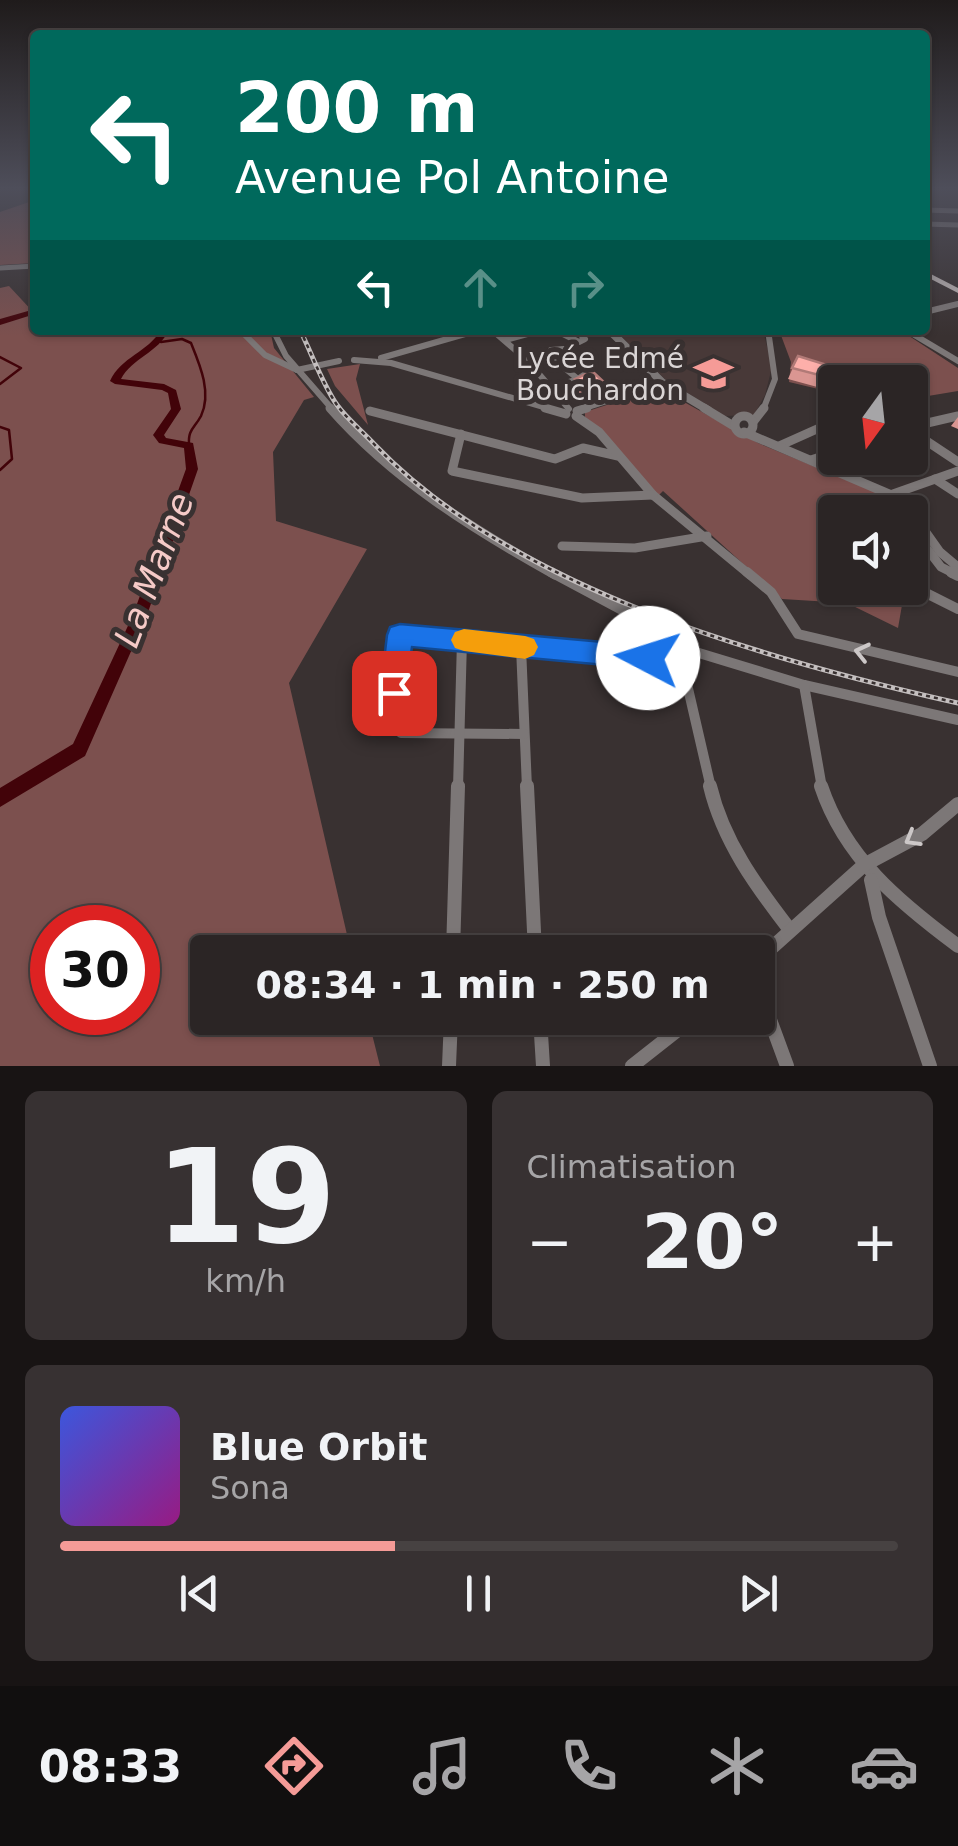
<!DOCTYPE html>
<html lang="fr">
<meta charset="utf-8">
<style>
:root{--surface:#2b2525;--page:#373132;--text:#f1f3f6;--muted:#a6a5a7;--line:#474242;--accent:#f59b97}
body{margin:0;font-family:"DejaVu Sans",sans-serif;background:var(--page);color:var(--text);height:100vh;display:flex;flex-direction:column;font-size:38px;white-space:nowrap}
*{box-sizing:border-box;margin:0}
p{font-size:32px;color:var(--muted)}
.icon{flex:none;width:55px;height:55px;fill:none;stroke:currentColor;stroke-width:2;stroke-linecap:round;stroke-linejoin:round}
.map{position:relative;height:1066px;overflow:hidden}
.details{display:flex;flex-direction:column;gap:25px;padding:25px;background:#181414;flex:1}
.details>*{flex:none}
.hud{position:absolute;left:30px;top:30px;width:900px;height:305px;border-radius:10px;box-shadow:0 2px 8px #0004,0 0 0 2px var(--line);background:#00695c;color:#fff;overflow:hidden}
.needle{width:65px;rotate:195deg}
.controls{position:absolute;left:818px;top:365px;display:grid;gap:20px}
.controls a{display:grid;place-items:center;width:110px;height:110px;border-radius:10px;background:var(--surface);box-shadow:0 2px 8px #0004,0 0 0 2px var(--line);font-size:50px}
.speed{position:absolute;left:30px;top:905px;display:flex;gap:20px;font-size:50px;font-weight:700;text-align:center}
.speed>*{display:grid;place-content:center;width:130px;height:130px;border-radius:50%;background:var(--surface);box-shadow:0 2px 8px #0004,0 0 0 2px var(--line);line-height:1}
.speed .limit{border:15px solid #d22;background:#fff;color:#111}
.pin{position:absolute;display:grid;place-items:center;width:85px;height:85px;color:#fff;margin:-42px;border-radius:20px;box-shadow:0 5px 15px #0006}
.me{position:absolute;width:110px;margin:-55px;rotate:275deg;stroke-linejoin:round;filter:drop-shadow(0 0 8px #0008)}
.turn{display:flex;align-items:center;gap:35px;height:210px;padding:0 40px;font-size:45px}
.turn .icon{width:130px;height:130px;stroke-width:2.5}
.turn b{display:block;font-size:70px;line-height:85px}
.lanes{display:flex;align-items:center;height:95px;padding:0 40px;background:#0003;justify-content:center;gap:50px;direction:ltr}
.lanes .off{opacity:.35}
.big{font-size:75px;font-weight:600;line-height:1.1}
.details .widget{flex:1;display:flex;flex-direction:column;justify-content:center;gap:15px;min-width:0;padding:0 35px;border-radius:15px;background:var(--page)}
.details .dial{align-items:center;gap:0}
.dial b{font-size:130px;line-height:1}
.song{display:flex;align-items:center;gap:30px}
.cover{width:120px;height:120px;border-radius:15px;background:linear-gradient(135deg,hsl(230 70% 55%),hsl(310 70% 35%))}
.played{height:10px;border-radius:5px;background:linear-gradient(90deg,var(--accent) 40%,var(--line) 40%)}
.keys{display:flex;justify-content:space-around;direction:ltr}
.heat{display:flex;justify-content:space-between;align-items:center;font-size:55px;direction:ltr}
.details .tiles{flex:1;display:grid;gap:25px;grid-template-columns:1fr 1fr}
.widget:last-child{grid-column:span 2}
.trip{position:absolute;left:190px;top:935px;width:585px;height:100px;border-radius:10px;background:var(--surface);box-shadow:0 2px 8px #0004,0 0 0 2px var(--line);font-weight:600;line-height:100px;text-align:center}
.menu{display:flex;height:160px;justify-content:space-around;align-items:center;background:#110f0f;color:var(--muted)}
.menu .icon{width:70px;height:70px}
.menu .active{color:var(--accent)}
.menu b{font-size:45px;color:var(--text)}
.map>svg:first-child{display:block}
</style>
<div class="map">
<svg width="958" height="1066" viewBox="0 0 958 1066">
<rect width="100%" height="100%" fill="#393131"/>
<polygon fill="#483938" points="615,330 763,330 772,367 765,395 754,415 725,416 666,380"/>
<g fill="#7c504e" fill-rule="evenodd">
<polygon points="35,200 35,263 0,265 0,212"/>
<path d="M9 286 35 314V330H270L274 348 314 397 304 400 273 452 276 521 367 549 289 683 351 952H208V1018H368L380 1066H0V288ZM52 928H138V1012H52Z"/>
<polygon points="779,330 900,330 958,368 958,391 910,399 910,382 835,382 835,393 789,382 791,362"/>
<polygon points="360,364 356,379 368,425 335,386 327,369"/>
<polygon points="653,390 666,392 758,443 895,500 903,512 835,512 835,588 905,588 898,628 847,603 782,599 663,491 659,495 655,492 585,417 585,412"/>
</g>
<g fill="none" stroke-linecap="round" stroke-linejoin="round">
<g stroke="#420309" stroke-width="2.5">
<path d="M161 342 182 339 191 343C200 365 212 393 201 416 194 429 188 429 189 445"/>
<polyline points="0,357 21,368 0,384"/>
<polyline points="0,427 9,430 12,459 0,470"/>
</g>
<g fill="#420309" fill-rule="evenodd">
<polygon points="35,309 35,314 0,325 0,319"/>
<path d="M161 330H169C158 353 132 358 121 379L164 384 176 390 181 409 164 435 166 438 193 443 198 469 147 615 85 756 0 807V788L73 744 133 615 186 469 184 448 159 443 153 435 171 409 168 393 162 390 115 384 110 381C121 357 148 352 161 330Z"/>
</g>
<g stroke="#7c7777" stroke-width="5">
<polyline points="925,210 958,211"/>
<polyline points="925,224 958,225"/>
<polyline points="0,268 35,266"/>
</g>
<g stroke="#7c7777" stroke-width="6">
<polyline points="925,312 958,304"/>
<polyline points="240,330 265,355 297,370"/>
<polyline points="273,330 286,356 333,410"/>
<polyline points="492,330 527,360 569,409"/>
<polyline points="906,330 958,361"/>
<polygon points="561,333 580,334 585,339 579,342"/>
<polyline points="506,340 538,331 561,333"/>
<polygon points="564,349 594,368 578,379 552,358 551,350"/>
<polyline points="381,358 479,330"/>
<polyline points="354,360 391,363 554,410"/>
<polyline points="297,370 339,361"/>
<polyline points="549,388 578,379"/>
<polyline points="579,410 663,383"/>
<polyline points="763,410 775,379 768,330"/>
</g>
<g stroke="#7c7777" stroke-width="9">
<path d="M330 408C392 479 474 530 555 575"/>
<polyline points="545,408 566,414"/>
<polyline points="370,411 555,459 583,448 618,456"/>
<polyline points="577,411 587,408"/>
<polyline points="576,416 599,432 653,495 750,575"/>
<polyline points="753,422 764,408"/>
<polyline points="910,427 958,416"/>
<polyline points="910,430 958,462"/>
<polyline points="461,434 452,471 582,498 653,495"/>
<polyline points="779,446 835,421"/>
<polyline points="811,460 835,452"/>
<polyline points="935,479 958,494"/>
<polyline points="893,494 958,471"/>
<polyline points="562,546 635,548 707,536"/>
</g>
<g stroke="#7c7777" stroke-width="10">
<polyline points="551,572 682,642 689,650 804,685 958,720"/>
<polyline points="747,572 771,592 798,634 958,672"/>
<polyline points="922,591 958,609"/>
<polyline points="521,647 527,788"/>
<polyline points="681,658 711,788"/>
<polyline points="804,685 822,788"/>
<polyline points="524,734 401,733 391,721 400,635 648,658 681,658 689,650"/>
<polyline points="458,788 462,640"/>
</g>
<g stroke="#7c7777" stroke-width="14">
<polyline points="527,786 535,952"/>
<path d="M710 786C723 841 756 886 790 930"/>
<path d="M821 786C845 858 899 902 958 946"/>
<polyline points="871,880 879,917 930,1066"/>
<polyline points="453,952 458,786"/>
<polyline points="758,960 864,865 922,834 958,804"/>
<polyline points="758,987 787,1066"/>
<polyline points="540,1018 543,1066"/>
<polyline points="449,1066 451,1018"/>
<polyline points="632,1066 693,1018"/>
</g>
<polyline stroke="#7c7777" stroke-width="8" points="609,330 663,383 708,410"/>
<g stroke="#7c7777" stroke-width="9">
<polyline points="704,408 732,425"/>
<circle cx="744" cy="425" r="9"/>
<polyline points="744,432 903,500 940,552 958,567"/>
<polyline points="928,550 941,567 957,575"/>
</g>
<polyline stroke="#7c7777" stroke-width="12" points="952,572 958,575"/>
<polygon fill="#c3bbba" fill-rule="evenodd" points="925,271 958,288 958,293 925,276"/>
<defs>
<path id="rail" d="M300 330C312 354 322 383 337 405 347 419 362 431 374 444 512 589 767 660 958 703"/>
</defs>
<use href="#rail" stroke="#c4bfbf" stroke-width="5"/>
<use href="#rail" stroke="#393131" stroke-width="2.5" stroke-dasharray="4" stroke-linecap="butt"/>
</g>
<g fill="#da9692">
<polygon points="798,356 838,380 835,382 832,391 788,379"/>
<polygon points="575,379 608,386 607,394 587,400 573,388"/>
<polygon points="958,417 958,429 951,426"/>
</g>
<polygon fill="#b17a77" points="608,386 607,394 587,400 588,392"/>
<g fill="#fdafaa" stroke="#b17a77" stroke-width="2.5">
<polygon points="798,356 840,369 838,380 792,368"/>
<polygon points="592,371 608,386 588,392 575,379"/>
</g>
<defs><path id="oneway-chevron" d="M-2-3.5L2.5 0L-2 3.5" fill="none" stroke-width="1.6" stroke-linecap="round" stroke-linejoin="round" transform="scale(2.5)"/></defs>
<g stroke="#ccc7c7">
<use href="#oneway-chevron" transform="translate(862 652) rotate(-167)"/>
<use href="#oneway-chevron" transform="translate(912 839) rotate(150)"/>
</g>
<linearGradient id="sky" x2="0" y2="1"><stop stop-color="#1f1b1b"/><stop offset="0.56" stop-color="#4e4e5a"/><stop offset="1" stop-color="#4e4e5a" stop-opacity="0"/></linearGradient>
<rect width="958" height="336" fill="url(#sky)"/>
<polygon fill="#1a73e8" stroke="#114b97" stroke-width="2.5" points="400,624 648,646 657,649 661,658 657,666 648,669 412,647 404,702 394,706 384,702 380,693 387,635 390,627"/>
<polygon fill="#f59e0b" points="464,629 525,636 534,639 538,647 534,655 525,659 464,651 455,648 451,640 455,632"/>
<defs>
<symbol id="school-bare" viewBox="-9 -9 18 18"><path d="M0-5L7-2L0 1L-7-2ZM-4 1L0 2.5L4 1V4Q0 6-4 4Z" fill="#f59b97" stroke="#393131" stroke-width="2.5" paint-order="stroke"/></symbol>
</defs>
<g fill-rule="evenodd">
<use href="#school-bare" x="686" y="346" width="55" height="55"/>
</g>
<g text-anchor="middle" stroke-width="10" stroke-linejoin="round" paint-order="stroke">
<g font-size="28" fill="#dad5d5" stroke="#393131" text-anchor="end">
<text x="684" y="368">Lycée Edmé<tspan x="684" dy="32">Bouchardon</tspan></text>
</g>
<g font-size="35" font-style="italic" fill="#f5cac7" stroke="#393131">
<text transform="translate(154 570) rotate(-69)" y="12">La Marne</text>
</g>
</g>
</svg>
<div class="controls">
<a><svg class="needle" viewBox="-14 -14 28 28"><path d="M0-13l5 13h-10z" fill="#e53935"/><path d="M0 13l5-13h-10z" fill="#a6a5a7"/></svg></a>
<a><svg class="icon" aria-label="sound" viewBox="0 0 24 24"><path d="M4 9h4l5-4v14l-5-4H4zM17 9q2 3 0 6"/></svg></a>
</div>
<div class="speed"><div class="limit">30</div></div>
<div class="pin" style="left:394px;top:693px;background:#d93025"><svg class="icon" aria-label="arrive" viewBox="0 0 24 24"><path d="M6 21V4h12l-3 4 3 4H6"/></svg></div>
<svg class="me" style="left:648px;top:658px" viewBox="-20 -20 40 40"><circle r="19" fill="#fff"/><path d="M0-13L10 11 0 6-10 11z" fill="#1a73e8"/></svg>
<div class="trip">08:34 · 1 min · 250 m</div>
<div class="hud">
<div class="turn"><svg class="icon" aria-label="left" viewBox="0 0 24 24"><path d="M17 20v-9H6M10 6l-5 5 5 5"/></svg><div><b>200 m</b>Avenue Pol Antoine</div></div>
<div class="lanes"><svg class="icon" aria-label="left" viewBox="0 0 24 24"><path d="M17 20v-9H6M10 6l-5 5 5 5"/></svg><svg class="icon off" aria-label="ahead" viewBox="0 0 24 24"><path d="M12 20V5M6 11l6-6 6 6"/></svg><svg class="icon off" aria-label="right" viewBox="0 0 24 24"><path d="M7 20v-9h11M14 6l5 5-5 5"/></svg></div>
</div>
</div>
<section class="details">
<div class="tiles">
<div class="widget dial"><b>19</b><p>km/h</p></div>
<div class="widget"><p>Climatisation</p>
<div class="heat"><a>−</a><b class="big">20°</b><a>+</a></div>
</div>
<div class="widget">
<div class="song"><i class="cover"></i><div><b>Blue Orbit</b><p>Sona</p></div></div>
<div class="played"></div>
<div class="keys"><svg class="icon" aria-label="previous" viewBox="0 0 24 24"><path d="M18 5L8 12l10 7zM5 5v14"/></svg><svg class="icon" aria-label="pause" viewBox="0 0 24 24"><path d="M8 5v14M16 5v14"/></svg><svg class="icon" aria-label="next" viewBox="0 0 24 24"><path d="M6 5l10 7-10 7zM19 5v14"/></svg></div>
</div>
</div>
</section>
<nav class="menu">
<b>08:33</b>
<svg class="icon active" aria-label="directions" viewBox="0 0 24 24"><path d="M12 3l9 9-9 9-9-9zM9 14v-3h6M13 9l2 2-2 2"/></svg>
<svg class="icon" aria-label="music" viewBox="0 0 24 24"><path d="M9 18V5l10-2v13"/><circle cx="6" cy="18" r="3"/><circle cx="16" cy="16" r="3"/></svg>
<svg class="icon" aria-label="phone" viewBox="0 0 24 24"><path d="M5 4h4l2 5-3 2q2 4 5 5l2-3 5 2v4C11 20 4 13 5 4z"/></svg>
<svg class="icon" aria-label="climate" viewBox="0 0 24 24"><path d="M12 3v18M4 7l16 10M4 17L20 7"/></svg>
<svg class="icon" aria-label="car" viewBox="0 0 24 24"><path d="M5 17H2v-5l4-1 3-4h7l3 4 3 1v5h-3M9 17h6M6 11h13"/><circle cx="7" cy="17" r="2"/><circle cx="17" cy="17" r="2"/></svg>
</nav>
